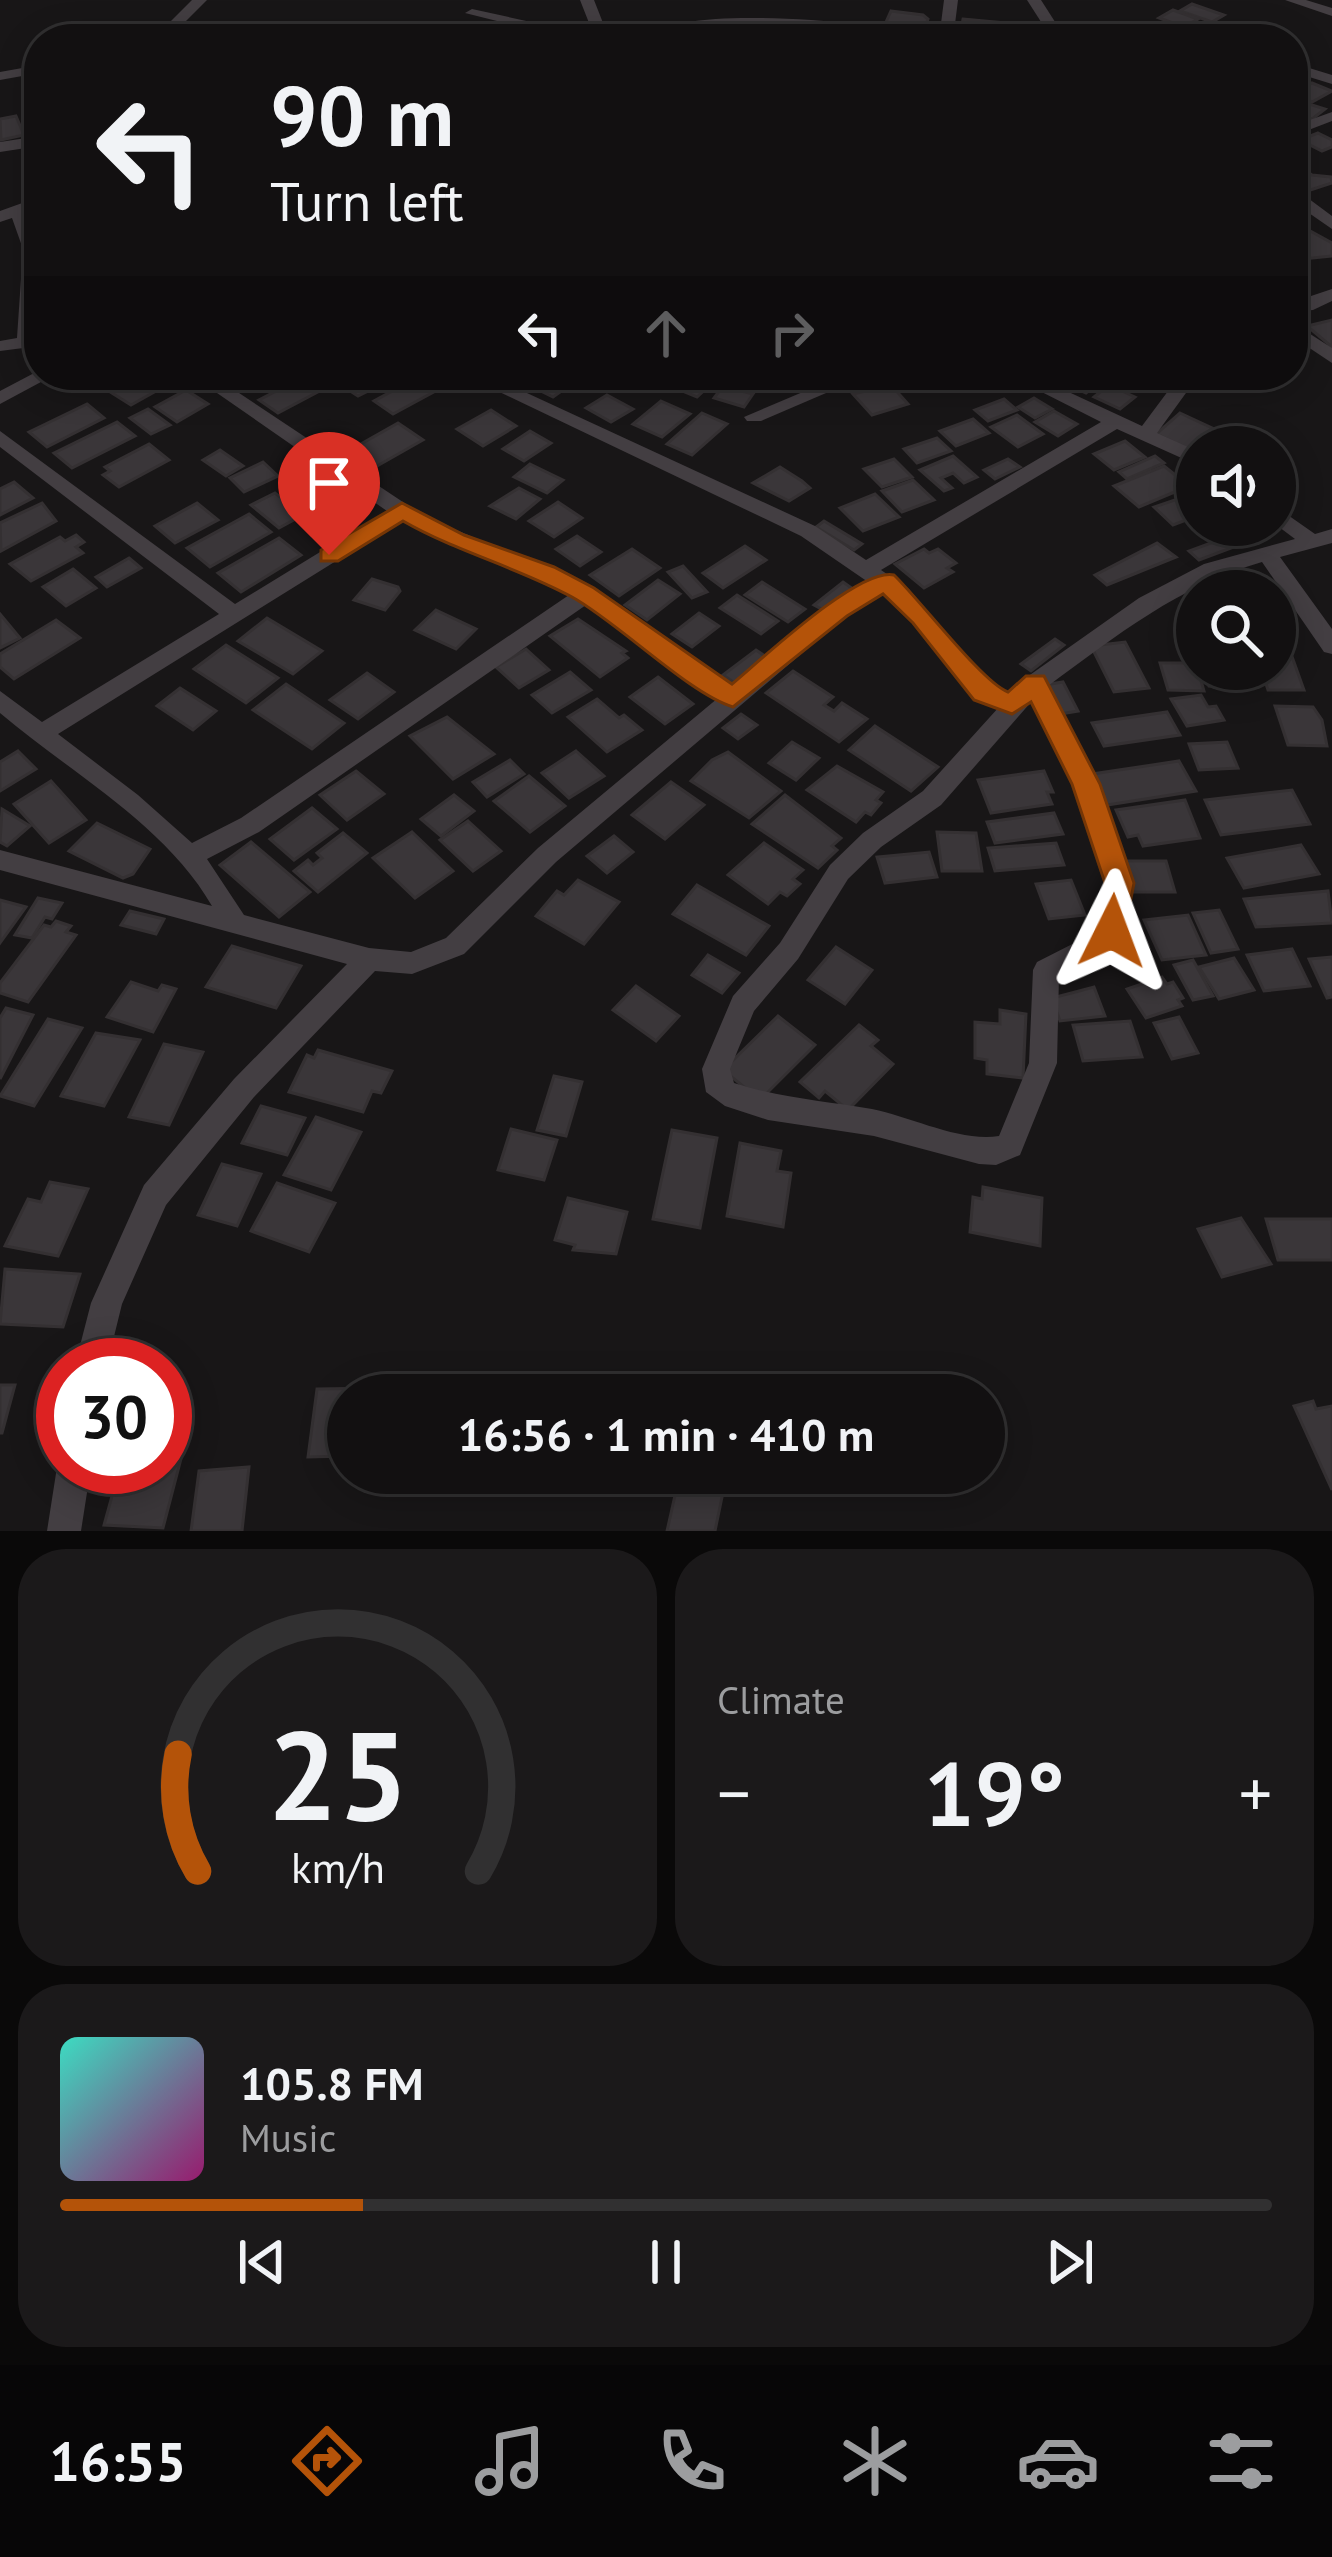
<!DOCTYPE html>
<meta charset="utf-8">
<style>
:root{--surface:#121011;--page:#1b191a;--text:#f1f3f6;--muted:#9c9d9f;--line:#313031;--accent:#b45309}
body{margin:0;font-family:"PT Sans",sans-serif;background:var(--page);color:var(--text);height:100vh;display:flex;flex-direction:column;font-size:45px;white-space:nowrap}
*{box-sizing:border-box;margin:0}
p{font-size:39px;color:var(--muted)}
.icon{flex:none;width:66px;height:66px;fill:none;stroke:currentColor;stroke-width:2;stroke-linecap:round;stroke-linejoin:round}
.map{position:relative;height:1531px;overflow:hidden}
.details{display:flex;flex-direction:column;gap:18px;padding:18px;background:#0a0909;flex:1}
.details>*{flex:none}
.guide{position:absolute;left:24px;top:24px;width:1284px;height:366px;border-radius:48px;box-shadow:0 6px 30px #0003,0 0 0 3px var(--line);background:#121011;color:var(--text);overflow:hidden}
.fabs{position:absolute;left:1176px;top:426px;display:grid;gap:24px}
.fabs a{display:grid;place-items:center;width:120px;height:120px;border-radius:50%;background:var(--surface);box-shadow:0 6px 30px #0003,0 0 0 3px var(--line);font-size:60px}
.speed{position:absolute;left:36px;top:1338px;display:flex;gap:24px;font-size:60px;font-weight:700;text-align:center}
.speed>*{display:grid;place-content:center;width:156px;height:156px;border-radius:50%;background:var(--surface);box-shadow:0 6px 30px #0003,0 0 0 3px var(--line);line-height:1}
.speed .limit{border:18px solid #d22;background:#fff;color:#111}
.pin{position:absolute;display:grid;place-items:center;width:102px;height:102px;color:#fff;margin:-123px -51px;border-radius:50% 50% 50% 0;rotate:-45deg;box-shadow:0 0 12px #0007}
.pin .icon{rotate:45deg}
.me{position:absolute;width:132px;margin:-66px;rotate:3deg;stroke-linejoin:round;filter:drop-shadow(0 0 9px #0008)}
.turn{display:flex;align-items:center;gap:42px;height:252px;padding:0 48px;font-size:54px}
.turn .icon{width:156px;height:156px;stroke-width:2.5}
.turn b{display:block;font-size:84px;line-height:102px}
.lanes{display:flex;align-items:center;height:114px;padding:0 48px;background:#0003;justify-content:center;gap:60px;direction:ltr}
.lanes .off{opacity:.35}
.big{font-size:90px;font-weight:800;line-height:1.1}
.details .card{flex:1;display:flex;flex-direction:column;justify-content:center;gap:18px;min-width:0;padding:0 42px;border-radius:48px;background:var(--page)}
.details .dial{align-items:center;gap:0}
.dial svg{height:312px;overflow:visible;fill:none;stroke:var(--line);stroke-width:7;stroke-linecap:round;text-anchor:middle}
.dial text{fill:var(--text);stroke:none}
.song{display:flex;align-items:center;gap:36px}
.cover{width:144px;height:144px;border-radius:18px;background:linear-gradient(135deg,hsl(170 70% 55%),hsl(320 70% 35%))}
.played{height:12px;border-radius:6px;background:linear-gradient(90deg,var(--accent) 25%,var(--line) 25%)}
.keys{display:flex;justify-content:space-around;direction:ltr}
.heat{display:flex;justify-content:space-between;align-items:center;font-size:66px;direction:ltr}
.details .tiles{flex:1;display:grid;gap:18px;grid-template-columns:1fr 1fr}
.card:last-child{grid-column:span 2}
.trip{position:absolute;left:327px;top:1374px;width:678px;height:120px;border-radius:60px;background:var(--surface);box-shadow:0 6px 30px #0003,0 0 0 3px var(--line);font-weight:800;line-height:120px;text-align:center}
.tab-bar{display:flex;height:192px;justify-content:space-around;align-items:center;background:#070607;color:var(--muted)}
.tab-bar .icon{width:84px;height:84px}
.tab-bar .active{color:var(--accent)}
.tab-bar b{font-size:54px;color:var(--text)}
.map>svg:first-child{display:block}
</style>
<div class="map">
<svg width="1332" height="1531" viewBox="0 0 1332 1531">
<rect width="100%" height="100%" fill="#181617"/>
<g fill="#3a3639" stroke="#343032" stroke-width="3">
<polygon points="1192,4 1224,15 1212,22 1180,11"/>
<polygon points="1173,10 1198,19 1184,27 1159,18"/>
<polygon points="891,11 923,15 928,19 926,25 899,26 886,22"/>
<polygon points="963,19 1007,23 1005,33 961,30"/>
<polygon points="1312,83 1332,91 1312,102 1293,94"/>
<polygon points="1293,99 1325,109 1312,119 1293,113"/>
<polygon points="16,116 24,135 1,140 0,119"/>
<polygon points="1318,133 1332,140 1332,147 1322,151 1300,140"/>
<polygon points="1302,168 1312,175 1331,177 1332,183 1304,192 1293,185 1293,171"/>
<polygon points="1303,227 1332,243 1332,256 1303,259 1293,253 1293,231"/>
<polygon points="1332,320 1332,347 1307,326"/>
<polygon points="144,375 173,375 166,379 172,382 131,405 112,393"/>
<polygon points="307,375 329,386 278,413 259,400"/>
<polygon points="359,375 368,375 382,384 358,396 341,385"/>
<polygon points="422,375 443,387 393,414 374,401"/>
<polygon points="536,375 578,375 581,377 553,397 525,383"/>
<polygon points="644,375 694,375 713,382 697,397"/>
<polygon points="899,375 948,375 918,389"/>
<polygon points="1073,375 1111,375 1103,382 1094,377 1090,381 1097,384 1086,393 1064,383"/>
<polygon points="891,385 908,404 872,415 853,394"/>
<polygon points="1109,385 1135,397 1120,409 1094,397"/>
<polygon points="723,386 753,394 744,407 714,398"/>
<polygon points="186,390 208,404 177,422 155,407"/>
<polygon points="607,395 633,409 611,422 586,408"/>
<polygon points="1034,398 1052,409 1035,418 1018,407"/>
<polygon points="1004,399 1017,410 988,421 975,410"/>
<polygon points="661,401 690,414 662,437 633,424"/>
<polygon points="87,404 104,418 47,447 29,432"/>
<polygon points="148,409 170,425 151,434 130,418"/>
<polygon points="491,410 516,426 483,446 457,429"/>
<polygon points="1054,411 1077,424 1058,436 1035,422"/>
<polygon points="702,413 727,424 692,455 667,444"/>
<polygon points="1180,413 1212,428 1209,431 1223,438 1213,447 1199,440 1188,449 1156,434"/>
<polygon points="1017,415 1043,434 1018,447 991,427"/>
<polygon points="973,419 989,433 956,446 940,431"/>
<polygon points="117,422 135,436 72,468 54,453"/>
<polygon points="398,423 423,440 370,470 360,462 352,467 338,457"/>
<polygon points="530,431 551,443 524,461 503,449"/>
<polygon points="937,438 951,451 917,463 904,449"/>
<polygon points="1125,441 1145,457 1114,470 1094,454"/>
<polygon points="149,444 169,460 119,487 103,475 110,471 105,467"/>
<polygon points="220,450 243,466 226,476 203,460"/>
<polygon points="953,456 977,477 964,483 953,473 941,478 952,488 944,491 920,470"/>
<polygon points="1155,456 1164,463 1127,479 1119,472"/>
<polygon points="894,459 912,477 882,487 864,469"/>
<polygon points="1008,459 1020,467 995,479 984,470"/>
<polygon points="263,462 278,476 244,492 230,478"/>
<polygon points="530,464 563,480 547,493 514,477"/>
<polygon points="1164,466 1189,486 1139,507 1114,486"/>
<polygon points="780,467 802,481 810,488 789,501 753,483"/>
<polygon points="310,474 338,496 279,528 251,505 275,493 284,500 292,496 282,489"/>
<polygon points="913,480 934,500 902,512 882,491"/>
<polygon points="14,482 33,498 0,515 0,489"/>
<polygon points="519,488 540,499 516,519 490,506"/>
<polygon points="1195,493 1197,516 1173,525 1154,507"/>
<polygon points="875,494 899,517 863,531 840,508"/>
<polygon points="558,502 582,518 554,537 529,521"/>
<polygon points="42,503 56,521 1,551 0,523"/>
<polygon points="197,503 218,520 175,543 155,526"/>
<polygon points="249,514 271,532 210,567 187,548"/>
<polygon points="824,521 862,544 854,550 816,527"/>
<polygon points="1233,525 1255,525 1266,535 1199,560 1189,551 1241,532"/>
<polygon points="76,535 84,542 76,547 83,553 31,581 10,564 60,537 65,541"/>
<polygon points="577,536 601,552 580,566 556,549"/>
<polygon points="279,538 301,555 241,592 218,573"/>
<polygon points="1157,543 1176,557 1107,585 1095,575"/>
<polygon points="745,546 766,560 723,588 703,573"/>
<polygon points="632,549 660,568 619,596 590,575"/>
<polygon points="924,549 929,553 938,549 956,563 947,568 953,572 924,588 895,564"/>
<polygon points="129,558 141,568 107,587 96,577"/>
<polygon points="683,566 707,592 692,598 668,572"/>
<polygon points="73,569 96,588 66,606 43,587"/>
<polygon points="372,579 398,587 400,591 385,610 354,600"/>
<polygon points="658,580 680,594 647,620 625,605"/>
<polygon points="762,582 805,609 788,622 745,595"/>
<polygon points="843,582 853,589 825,611 814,605"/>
<polygon points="737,595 778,621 761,634 720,608"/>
<polygon points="436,610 476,629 456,649 415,630"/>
<polygon points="699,613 719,626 692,647 672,634"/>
<polygon points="0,614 20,638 0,648"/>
<polygon points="267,618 322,651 293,674 238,641"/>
<polygon points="578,619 626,651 622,653 628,658 600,677 550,636"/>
<polygon points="56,620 80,638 14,679 0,667 0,654"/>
<polygon points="1055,639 1064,645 1031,671 1021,664"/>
<polygon points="1125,642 1149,688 1114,692 1091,646"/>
<polygon points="226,645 278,678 246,703 194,669"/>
<polygon points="1275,646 1290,651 1304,690 1268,690 1261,669 1275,669"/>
<polygon points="526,649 549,670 519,688 496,667"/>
<polygon points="756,650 768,658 736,684 723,675"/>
<polygon points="1160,663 1196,663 1204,691 1168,690"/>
<polygon points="1204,669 1243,669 1249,687 1209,686"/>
<polygon points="793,671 833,697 824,705 834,711 842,703 867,719 839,742 766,693"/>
<polygon points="570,672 591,690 552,713 532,695"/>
<polygon points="367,673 394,692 358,719 330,700"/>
<polygon points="658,677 693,704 665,724 630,697"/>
<polygon points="1063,682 1078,711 1060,714 1044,685"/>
<polygon points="286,684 344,723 312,749 253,710"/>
<polygon points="180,688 216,711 193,730 157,706"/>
<polygon points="1201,695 1208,707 1216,706 1224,720 1187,726 1171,699"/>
<polygon points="597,699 619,718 624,715 642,730 607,752 568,717"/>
<polygon points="1275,706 1313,707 1322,720 1327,746 1288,745"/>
<polygon points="1167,712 1180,735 1104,746 1092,723"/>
<polygon points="741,714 757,725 738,739 723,728"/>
<polygon points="447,717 494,754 453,779 410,736"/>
<polygon points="875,726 938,767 911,791 849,750"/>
<polygon points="792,742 819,758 796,780 769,763"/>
<polygon points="1227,742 1238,768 1199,770 1189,744"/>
<polygon points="18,751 36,769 0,791 0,762"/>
<polygon points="576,751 604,776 569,798 542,773"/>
<polygon points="728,752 781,791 749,818 691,781 712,760"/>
<polygon points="510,760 524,774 487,797 473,782"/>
<polygon points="1179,761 1196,791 1107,805 1092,774"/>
<polygon points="837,766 883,792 876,800 881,803 871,815 865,812 856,822 807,790"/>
<polygon points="356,771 384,794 347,820 320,795"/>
<polygon points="1044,771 1053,792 1047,792 1052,804 991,813 978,780"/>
<polygon points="529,776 565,806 530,832 494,801"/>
<polygon points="51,781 86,820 49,843 14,804"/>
<polygon points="671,782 704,805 665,839 632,815"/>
<polygon points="1292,790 1310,824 1221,835 1205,800"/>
<polygon points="454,795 474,811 441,836 421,819"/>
<polygon points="785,795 841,838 832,846 837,850 818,868 752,824"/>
<polygon points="1185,800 1200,838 1143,846 1138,835 1128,837 1116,810"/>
<polygon points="312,808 337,829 294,860 270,839"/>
<polygon points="2,809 30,826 7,846 0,842"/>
<polygon points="1054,813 1063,834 995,843 987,822"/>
<polygon points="468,821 501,851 473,871 440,840"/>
<polygon points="97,823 150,849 133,874 123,878 69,851"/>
<polygon points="412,832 453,871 415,898 373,858"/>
<polygon points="937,832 976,833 982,871 942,871"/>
<polygon points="343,833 367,853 318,892 294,871 308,860 313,865 322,858 317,853"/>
<polygon points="614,836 633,852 607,873 587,856"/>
<polygon points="251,842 310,892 279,917 220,865"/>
<polygon points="764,843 803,870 793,879 800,884 787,896 780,892 768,904 728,875"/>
<polygon points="1056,843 1064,865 995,871 988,848"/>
<polygon points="1301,845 1319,874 1244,888 1227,858"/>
<polygon points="929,852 937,877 885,883 877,857"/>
<polygon points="1125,861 1166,861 1175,892 1133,892"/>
<polygon points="578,880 619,902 584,944 536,916 557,891 564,895"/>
<polygon points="1071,880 1085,915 1049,919 1036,884"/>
<polygon points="697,885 769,926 746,955 673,914"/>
<polygon points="1328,891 1332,923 1256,927 1244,899"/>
<polygon points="38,898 62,903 52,919 45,917 32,938 15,935"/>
<polygon points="0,900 26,907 0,943"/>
<polygon points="1219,910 1238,949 1211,953 1193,913"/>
<polygon points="130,911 164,919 156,934 121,925"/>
<polygon points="1188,915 1206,955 1162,960 1144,920"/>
<polygon points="56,921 71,926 66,932 76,935 28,1002 0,993 0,983 44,925 51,927"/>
<polygon points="232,946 301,966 276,1008 206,987"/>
<polygon points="836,947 872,970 845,1004 808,980"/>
<polygon points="1292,949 1310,986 1264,991 1247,955"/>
<polygon points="708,955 739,973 722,993 692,975"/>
<polygon points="1332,957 1332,997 1327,998 1309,959"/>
<polygon points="1234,958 1254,990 1219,999 1199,967"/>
<polygon points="1193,960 1213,996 1193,1000 1174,965"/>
<polygon points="1162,977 1167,984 1173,982 1183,998 1178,1000 1182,1006 1146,1018 1127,989"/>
<polygon points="131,982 158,991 162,985 176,989 153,1032 107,1017"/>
<polygon points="636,986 679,1016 656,1041 613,1010"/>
<polygon points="1094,987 1105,1016 1060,1021 1052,998"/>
<polygon points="6,1008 33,1015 0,1079 0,1018"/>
<polygon points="1000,1010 1026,1014 1023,1078 987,1074 987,1060 975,1058 975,1022 1000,1024"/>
<polygon points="778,1016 815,1045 760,1100 723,1070"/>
<polygon points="1179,1017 1198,1053 1172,1059 1154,1023"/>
<polygon points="48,1019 82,1028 34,1106 0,1096"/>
<polygon points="1130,1021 1142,1057 1083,1061 1073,1025"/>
<polygon points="859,1025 878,1040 871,1046 893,1064 848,1110 825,1091 819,1098 800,1082"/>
<polygon points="96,1033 140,1040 104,1106 61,1096"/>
<polygon points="164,1044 203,1052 169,1125 129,1117"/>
<polygon points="318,1050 392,1071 381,1093 372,1091 363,1112 289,1092 307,1055 314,1058"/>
<polygon points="554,1076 582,1082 566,1136 537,1130"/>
<polygon points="261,1106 305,1118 287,1155 242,1143"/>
<polygon points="316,1117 361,1132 331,1190 284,1175"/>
<polygon points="511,1129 557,1140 544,1180 498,1170"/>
<polygon points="672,1130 717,1138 700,1228 653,1219"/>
<polygon points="740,1143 781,1151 777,1171 791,1173 783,1227 727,1216"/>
<polygon points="222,1164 261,1174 237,1226 198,1215"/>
<polygon points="50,1182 88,1189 58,1256 5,1246 28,1199 41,1202"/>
<polygon points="277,1183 335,1203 309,1252 251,1231"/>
<polygon points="983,1187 1042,1198 1040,1246 970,1232 973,1197 982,1199"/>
<polygon points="568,1198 627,1212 616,1254 573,1250 575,1245 555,1240"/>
<polygon points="1241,1218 1271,1264 1222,1277 1198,1229"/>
<polygon points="1266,1219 1332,1219 1332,1260 1278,1260"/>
<polygon points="5,1269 80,1274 63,1327 0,1324"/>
<polygon points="0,1385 15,1385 2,1433 0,1433"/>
<polygon points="380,1388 379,1395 348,1395 348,1456 308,1457 317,1389"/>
<polygon points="1313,1401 1316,1409 1332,1406 1332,1490 1294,1406"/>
<polygon points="165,1454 182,1455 163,1528 104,1525 120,1467 165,1467"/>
<polygon points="249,1467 242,1531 191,1531 199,1471"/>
<polygon points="680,1473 727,1473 715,1531 667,1531"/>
</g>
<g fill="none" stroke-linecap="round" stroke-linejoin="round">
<g fill="#433e42" fill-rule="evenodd">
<polygon points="192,0 207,0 168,39 153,39"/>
<polygon points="580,0 594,0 605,28 603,39 570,39 465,13 472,9 590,35 591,28"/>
<path d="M944 0H958L954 32 1033 35 1040 39H930L721 22 688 25 652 39H635C694 0 864 26 940 31Z"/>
<polygon points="1027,0 1041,0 1066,39 1052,39"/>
<polygon points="1285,0 1306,0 1332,8 1332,16"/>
<polygon points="1293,63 1332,75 1332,84 1293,72"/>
<polygon points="39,65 39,73 0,80 0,72"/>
<polygon points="1332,112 1332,121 1293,136 1293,126"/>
<polygon points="39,136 39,146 0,152 0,142"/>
<polygon points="1293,192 1301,193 1332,216 1332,229 1293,202"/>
<polygon points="39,197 39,208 26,213 39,248 35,336 39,336 39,346 0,351 0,341 17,338 23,249 12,218 0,222 0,211"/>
<polygon points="1332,289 1332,301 1313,310 1293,312 1293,302"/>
<polygon points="1293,323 1332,348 1332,363 1293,337"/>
<polygon points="38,371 39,375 54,375 0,404 0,391"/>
<path d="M191 375H212L424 516 594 589 734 686 831 605 868 582 801 536 464 375H488L815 526 866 560 1101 422 1008 375H1032L1142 426 1180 375H1199L1157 433 1197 451V465L1117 429 881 570 909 589 982 679 1012 694 1027 677 1139 598 1204 564 1295 539 1275 524V506L1315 534 1332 529V543L1280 557 1332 629V654L1324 652 1262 562C1180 585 1116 636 1048 686L1098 784 1132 883 1119 945 1059 976 1057 1063 1020 1155 996 1165 979 1164 874 1136 768 1120 725 1106 706 1092 702 1069 733 996 780 943 830 865 863 833 923 791 999 707 966 691 893 599 883 592 847 615 556 862 464 954 412 974 375 971 254 1097 166 1205 122 1304 107 1365H75L91 1303 144 1185 234 1079 347 964 0 870V850L212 906C165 824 69 772 0 713V691L42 722 219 614 0 447V431L235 604 387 511ZM402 520 569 595 241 818 192 843 138 795 58 734ZM586 605 718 698 538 848 446 938 411 952 369 948 244 915 207 859 259 832ZM1032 701 1074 784 1106 883 1098 931 1037 962 1033 970 1029 1063 999 1136C959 1142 912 1117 872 1109 825 1101 780 1098 734 1083L730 1069 754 1011 798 959 848 879 881 847 941 805Z"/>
<polygon points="843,375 868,375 761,421 747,421 744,417"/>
<polygon points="63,1455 63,1467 91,1467 81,1531 47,1531 57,1467"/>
</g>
</g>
<path fill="#b45309" stroke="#753606" stroke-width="3" d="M402 503 464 535 554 567 594 588 732 684C761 660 859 567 894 575 921 601 983 683 1008 692L1026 676H1044L1100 784 1134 883 1123 939 1112 943 1102 939 1097 931 1105 883 1072 784 1031 702 1012 714 974 700 913 623 883 594 847 616 733 707C688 693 619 623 572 597 517 567 457 552 403 521L338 561H321V550Z"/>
</svg>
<div class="fabs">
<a><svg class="icon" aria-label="sound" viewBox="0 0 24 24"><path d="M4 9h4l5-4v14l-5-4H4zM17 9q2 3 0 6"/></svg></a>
<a><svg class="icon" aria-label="search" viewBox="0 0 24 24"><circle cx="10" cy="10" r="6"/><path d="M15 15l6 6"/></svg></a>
</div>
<div class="speed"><div class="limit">30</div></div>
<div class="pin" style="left:329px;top:555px;background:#d93025"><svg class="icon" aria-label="arrive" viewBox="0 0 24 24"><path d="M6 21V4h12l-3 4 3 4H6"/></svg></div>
<svg class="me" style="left:1112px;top:931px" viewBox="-20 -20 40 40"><path d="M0-17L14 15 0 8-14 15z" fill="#b45309" stroke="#fff" stroke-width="4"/></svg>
<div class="trip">16:56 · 1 min · 410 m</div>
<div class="guide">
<div class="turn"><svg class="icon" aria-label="left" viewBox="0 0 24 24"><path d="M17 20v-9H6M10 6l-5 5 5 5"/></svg><div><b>90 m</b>Turn left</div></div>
<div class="lanes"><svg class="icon" aria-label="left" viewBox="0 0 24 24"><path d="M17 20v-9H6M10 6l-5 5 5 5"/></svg><svg class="icon off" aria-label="ahead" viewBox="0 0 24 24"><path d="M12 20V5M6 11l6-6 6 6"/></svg><svg class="icon off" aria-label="right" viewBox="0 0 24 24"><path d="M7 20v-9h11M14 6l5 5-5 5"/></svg></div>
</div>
</div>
<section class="details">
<div class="tiles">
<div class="card dial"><svg viewBox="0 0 100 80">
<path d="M14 69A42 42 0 1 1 86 69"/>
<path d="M14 69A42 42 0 0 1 9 39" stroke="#b45309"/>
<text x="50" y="56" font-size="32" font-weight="700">25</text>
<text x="50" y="72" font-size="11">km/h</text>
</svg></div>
<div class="card"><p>Climate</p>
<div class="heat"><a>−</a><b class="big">19°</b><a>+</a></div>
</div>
<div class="card">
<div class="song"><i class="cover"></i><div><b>105.8 FM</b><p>Music</p></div></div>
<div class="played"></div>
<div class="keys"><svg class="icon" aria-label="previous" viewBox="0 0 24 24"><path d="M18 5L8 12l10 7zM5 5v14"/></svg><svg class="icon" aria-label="pause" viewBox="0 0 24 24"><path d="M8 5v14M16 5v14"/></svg><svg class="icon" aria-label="next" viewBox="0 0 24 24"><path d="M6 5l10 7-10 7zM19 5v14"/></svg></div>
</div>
</div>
</section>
<nav class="tab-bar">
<b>16:55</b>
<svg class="icon active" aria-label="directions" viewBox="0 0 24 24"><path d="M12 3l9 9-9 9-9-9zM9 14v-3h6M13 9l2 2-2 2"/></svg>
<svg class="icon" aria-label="music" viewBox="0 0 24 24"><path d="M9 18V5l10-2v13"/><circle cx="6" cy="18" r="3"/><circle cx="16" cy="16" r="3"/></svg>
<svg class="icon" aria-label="phone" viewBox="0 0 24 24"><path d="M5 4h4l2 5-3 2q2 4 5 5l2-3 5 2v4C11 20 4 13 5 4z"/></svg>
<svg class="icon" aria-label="climate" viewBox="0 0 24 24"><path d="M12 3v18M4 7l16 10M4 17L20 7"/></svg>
<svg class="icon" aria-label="car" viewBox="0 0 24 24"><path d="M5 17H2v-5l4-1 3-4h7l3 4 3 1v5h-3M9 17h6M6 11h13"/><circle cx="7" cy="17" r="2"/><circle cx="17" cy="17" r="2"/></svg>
<svg class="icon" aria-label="filters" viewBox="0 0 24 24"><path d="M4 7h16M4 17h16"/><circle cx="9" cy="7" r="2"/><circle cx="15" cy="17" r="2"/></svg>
</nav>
